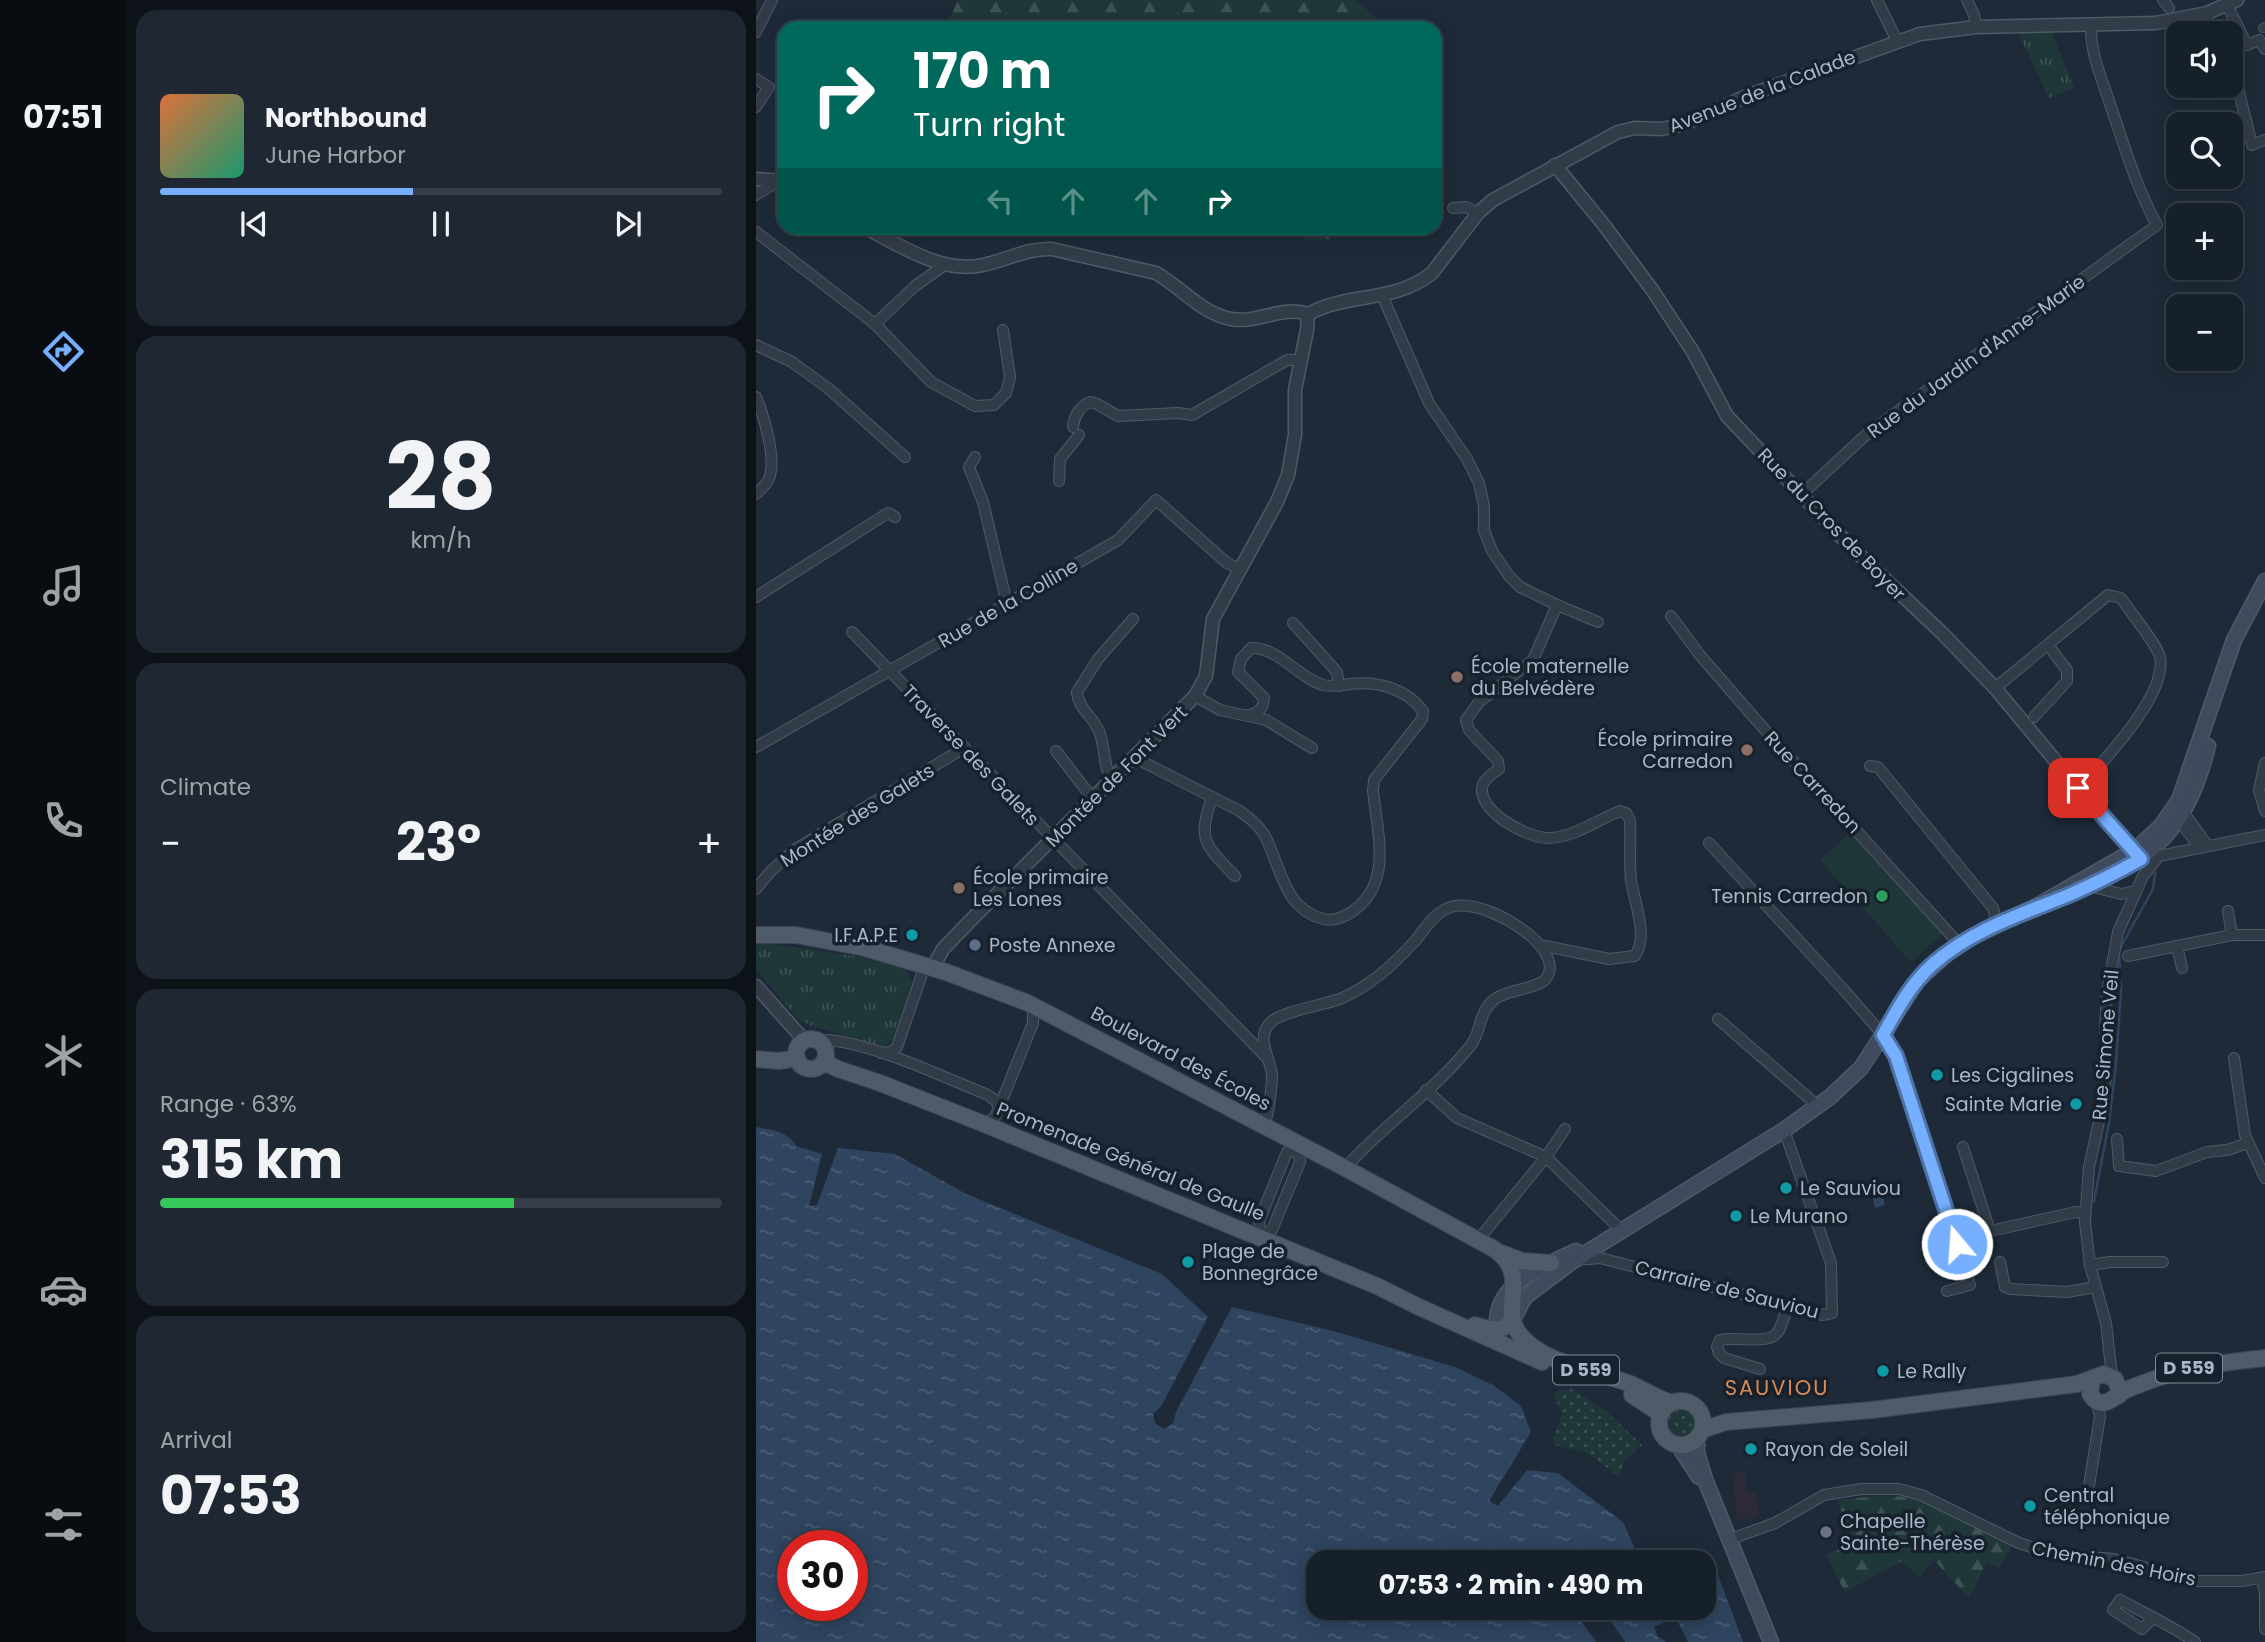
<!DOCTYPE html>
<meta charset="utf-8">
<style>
:root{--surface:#16202a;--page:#1f2832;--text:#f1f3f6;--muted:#9ea3a8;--line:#353e47;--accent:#77afff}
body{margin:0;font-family:Poppins,sans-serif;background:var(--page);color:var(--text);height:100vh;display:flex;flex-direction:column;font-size:26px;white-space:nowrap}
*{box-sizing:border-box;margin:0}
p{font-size:23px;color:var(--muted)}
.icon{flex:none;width:38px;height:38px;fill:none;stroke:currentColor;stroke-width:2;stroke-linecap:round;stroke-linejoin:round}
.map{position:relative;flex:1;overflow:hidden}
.drawer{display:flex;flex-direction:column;gap:10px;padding:10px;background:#0c1217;width:630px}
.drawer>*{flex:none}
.guide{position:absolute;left:21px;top:21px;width:665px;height:214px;border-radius:21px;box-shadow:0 4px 18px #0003,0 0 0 2px var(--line);background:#00695c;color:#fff;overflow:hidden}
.controls{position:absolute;left:1410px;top:21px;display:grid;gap:14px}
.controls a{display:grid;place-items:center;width:77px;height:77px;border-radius:14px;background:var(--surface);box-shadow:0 4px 18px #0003,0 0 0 2px var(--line);font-size:35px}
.speed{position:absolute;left:21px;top:1530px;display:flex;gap:14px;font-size:35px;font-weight:700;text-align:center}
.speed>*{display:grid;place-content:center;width:91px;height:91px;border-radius:50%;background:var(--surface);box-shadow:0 4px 18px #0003,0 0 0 2px var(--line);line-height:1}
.speed .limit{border:10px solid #d22;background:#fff;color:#111}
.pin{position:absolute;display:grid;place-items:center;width:60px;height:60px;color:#fff;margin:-30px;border-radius:14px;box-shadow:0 4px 10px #0006}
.me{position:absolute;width:77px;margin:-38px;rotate:342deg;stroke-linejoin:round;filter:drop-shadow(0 0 5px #0008)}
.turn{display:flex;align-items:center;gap:24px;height:147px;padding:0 21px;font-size:32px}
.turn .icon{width:91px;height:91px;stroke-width:2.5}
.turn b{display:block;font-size:49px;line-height:60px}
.lanes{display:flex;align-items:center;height:66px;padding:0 21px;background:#0003;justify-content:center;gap:35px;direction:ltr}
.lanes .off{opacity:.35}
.big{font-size:52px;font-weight:700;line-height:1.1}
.drawer .widget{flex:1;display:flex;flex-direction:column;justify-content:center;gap:10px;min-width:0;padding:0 24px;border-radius:21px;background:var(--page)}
.drawer .dial{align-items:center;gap:0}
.dial b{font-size:91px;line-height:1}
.song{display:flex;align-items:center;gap:21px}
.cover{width:84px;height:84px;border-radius:10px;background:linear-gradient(135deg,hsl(20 70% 55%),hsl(160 70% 35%))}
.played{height:7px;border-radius:4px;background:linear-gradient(90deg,var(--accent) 45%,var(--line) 45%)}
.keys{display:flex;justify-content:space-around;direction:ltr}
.heat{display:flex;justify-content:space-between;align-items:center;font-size:38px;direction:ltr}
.charge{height:10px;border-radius:5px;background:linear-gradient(90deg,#34c759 63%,var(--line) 0)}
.trip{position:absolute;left:550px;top:1550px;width:410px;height:70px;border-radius:21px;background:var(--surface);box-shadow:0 4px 18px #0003,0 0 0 2px var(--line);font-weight:700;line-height:70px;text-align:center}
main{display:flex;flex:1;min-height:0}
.tab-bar{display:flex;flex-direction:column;width:126px;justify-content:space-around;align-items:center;background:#090d11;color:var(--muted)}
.tab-bar .icon{width:49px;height:49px}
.tab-bar .on{color:var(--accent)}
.tab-bar b{font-size:32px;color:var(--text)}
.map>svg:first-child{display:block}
</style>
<main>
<nav class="tab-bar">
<b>07:51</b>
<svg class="icon on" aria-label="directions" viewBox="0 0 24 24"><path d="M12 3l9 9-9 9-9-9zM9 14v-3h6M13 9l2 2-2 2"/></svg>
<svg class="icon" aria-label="music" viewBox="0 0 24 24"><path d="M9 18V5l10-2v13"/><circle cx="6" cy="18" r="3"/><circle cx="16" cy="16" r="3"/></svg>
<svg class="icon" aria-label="phone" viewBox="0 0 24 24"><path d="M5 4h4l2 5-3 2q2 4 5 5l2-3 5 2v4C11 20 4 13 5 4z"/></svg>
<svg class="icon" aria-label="climate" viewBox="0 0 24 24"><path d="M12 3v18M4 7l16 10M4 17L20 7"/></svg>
<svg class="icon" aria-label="car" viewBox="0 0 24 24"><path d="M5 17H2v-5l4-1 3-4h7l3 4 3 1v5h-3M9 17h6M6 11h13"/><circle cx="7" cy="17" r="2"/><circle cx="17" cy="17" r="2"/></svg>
<svg class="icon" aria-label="filters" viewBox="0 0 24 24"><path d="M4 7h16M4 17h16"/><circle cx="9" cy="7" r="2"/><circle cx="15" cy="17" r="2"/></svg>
</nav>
<section class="drawer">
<div class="widget">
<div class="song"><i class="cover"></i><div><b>Northbound</b><p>June Harbor</p></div></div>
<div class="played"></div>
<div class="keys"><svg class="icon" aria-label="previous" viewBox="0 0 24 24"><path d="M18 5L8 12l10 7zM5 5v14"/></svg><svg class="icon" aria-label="pause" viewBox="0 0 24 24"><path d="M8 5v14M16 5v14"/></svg><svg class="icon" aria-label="next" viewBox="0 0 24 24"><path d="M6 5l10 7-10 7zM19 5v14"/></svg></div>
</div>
<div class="widget dial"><b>28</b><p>km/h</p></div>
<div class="widget"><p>Climate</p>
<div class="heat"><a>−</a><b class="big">23°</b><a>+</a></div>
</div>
<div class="widget"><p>Range · 63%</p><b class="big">315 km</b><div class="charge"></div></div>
<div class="widget"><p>Arrival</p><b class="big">07:53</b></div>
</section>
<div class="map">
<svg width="1509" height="1642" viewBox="0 0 1509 1642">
<defs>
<pattern id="grass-dots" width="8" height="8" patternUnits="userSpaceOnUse" patternTransform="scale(1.75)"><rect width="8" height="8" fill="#20373a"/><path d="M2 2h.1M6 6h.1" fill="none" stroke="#3e5255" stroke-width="1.8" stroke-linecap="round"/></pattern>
<pattern id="forest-firs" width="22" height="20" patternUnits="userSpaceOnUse" patternTransform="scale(1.75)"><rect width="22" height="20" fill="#20373a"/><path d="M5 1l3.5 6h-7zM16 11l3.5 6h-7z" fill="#3e5255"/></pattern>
<pattern id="park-tufts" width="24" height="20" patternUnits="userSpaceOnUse" patternTransform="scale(1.75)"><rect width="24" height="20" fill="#20373a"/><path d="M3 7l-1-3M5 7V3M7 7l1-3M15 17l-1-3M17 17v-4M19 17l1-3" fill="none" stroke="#3e5255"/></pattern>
<pattern id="water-ripples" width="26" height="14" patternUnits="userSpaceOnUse" patternTransform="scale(1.75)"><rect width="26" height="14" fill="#2e445f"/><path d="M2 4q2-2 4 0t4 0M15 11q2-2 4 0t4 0" fill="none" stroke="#4a5d74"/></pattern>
</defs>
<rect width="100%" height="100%" fill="#1e2a38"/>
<polygon fill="#2c2a39" points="989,1471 991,1492 1000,1492 1003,1518 981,1520 976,1473"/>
<g fill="url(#grass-dots)">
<polygon points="815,1389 851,1412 886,1445 869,1460 863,1477 833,1454 800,1445 797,1440 806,1414 798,1395 801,1391"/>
<circle cx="926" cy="1424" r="14"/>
</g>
<g fill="url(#forest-firs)">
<polygon points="202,0 600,0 631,28 190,28"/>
<polygon points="1123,1496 1159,1497 1257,1544 1243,1568 1231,1562 1213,1598 1178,1560 1163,1577 1146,1561 1089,1592 1070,1555 1097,1541 1081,1500"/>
</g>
<g fill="url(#park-tufts)">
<polygon points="1295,30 1318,88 1293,98 1262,32"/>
<polygon points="544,228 572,228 575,239 549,241"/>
<polygon points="4,942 104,957 149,969 156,983 138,1039 129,1046 125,1046 56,1026 42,1019 0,969 0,943"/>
</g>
<polygon fill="#20373a" points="1096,831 1188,932 1155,962 1064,860"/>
<g fill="url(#water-ripples)" fill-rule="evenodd">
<path d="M0 1127C15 1130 32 1131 40 1146L66 1154 53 1206 61 1205 82 1148 139 1154 210 1194 406 1274 452 1317 406 1405 397 1414 399 1423 408 1429 417 1423 420 1412 476 1307 581 1332 699 1367 737 1385 765 1406 775 1432 733 1501 742 1506 771 1470 802 1473 867 1522 881 1553 880 1563H562V1608H947V1572L959 1567 987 1642H932L922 1622 911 1621 898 1627 902 1637 911 1642H0ZM37 1545H96V1605H37Z"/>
<polygon points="1124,1185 1129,1205 1119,1208 1114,1188"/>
</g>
<polygon fill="#1e2a38" points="819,1608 846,1608 869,1642 840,1642 821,1615"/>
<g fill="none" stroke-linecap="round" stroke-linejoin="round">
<polyline stroke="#2e445f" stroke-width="2.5" points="1338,1201 1353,1123 1360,1063 1365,991 1363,950 1397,889 1399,873"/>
<defs>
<polyline id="pedestrian" points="1507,28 1509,27"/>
<g id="minor">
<polyline points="1121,0 1141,41"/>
<polyline points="1211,0 1218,15 1220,27"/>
<polyline points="1407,0 1413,8"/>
<polyline points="1471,5 1491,45 1503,40 1509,49"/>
<polyline points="1451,13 1454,33"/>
<polyline points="0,32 16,0"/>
<polyline points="1475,73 1481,84 1496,145 1508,140"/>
<polyline points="0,79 13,87 0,107"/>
<polyline points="0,195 24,180"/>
<polyline points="697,208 710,207 722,213"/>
<polyline points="0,232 119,324 175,382 219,406 238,405 250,393 254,377 247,330"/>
<path d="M626 295 673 403 711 459 723 483 728 506V530L736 551 753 576 764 587 801 605 777 660 723 702 710 720 713 730 742 761 743 769C737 773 730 778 727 784 718 810 771 838 792 838 817 838 841 820 864 811L870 813 874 820C875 840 873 860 875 880 878 903 893 935 879 956L853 959 784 945"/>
<polyline points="119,324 159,286 190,264"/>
<polyline points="0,345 36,362 73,389 149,457"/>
<path d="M0 397C8 417 22 461 12 481 9 486 4 490 0 494"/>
<path d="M317 427C318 416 324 406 334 402L341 404 362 416 422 413 436 415 531 360H544"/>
<polyline points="219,457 213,467 227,502 251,604"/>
<polyline points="303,481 304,459 323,435"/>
<path d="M1045 495 1113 432 1401 225C1380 187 1368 145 1354 104 1346 79 1334 53 1335 26"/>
<polyline points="0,597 132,513 139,517"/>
<polyline points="801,605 842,622"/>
<polyline points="915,616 943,654 1001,721 1204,945"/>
<polyline points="537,623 581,672 583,686"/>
<polyline points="96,632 511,1058"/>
<path d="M1239 688 1352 595 1365 598C1373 610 1402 646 1404 657 1411 694 1353 754 1331 780"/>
<polyline points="439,696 464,710 510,720 556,748"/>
<polyline points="1278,717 1311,681 1311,670 1292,645"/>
<polyline points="0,747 362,540 400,500 471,563 483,569"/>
<polyline points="300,751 337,799"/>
<path d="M379 758 482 810C492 817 502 824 509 836 525 867 528 910 568 919 579 922 593 915 602 907 636 878 621 830 617 791L618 780 666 719 667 711C650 688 621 681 594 684 585 685 576 687 567 685 541 677 524 648 495 648L485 659 482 672 508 698C507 709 503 713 492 715"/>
<polyline points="1509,763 1503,790 1509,811"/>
<polyline points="1114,766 1122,767 1232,902 1237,908 1241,924"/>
<path d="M356 780C346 764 350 748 343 731 337 717 322 708 321 692L342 659 377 619"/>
<path d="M456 797C441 841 449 845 479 876"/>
<polyline points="1422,814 1423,821 1444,847"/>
<polyline points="1423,814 1428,813 1452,846"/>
<polyline points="953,843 1088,990 1127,1035 1140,1056 1214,1285 1191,1291"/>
<polyline points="1333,886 1365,894 1379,891"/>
<polyline points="0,889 14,872 38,850 208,748"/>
<polyline points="1472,911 1476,935"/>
<polyline points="1421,946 1426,968"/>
<polyline points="1372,956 1476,935 1509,935"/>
<polyline points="962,1019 1062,1106"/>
<path d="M67 1043 70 1040C117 1043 187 1077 232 1095L240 1101 243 1108 239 1117 228 1124"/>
<polyline points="125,1053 135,1052 141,1047 169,965"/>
<polyline points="1478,1058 1489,1135 1509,1178"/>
<polyline points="670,1090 701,1118 790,1157 864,1229"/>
<polyline points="243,1108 277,1023 277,1005"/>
<path d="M508 1126C513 1112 515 1094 516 1079 517 1061 498 1039 514 1023 523 1012 567 1005 584 999 614 986 637 965 659 941 668 931 675 917 688 910 714 895 760 922 779 940 788 949 799 964 791 977 785 989 752 989 739 999 722 1011 726 1031 715 1045 679 1091 628 1124 589 1168"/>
<polyline points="1361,1139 1363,1166 1400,1171 1451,1152 1471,1150 1492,1143"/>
<polyline points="1207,1147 1234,1231 1320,1212 1329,1213"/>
<polygon points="539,1151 543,1155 544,1162 516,1230 505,1237 503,1221 531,1152"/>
<polyline points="722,1240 790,1157 809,1129"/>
<polyline points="821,1260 844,1258 1066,1315 1076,1313 1075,1263 1028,1130"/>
<polyline points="1244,1262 1249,1287 1255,1289 1311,1292 1339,1287"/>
<polyline points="1334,1265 1354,1262 1407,1262"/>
<path d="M1004 1369 968 1358 963 1353 961 1347 964 1340C979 1336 1012 1345 1021 1333 1027 1326 1028 1314 1032 1306"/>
<polyline points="1356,1376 1350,1323 1334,1265 1329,1222 1333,1167 1348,1099 1352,1056 1349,1031 1351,992 1362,932 1387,876 1403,856 1509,835"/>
<polyline points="1333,1486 1344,1416 1340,1401"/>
<polyline points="972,1540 1019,1523 1068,1495 1105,1489 1143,1489 1165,1495 1263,1543 1297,1554 1358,1559 1440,1581 1486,1581 1509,1577"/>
<polyline points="1506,1578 1509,1594 1509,1629"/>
<path d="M1397 1618 1386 1629 1357 1610 1364 1600C1389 1613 1416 1626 1439 1642"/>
</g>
<g id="tertiary">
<polyline points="799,165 848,225 897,291 937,352 971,416 1094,546 1187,634 1239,688 1322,788 1383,855"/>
<polyline points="0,179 28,181"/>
<path d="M110 228C145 246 186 274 227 265 251 260 271 248 296 249L400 273C425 287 446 314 475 319 502 324 526 305 552 314 593 292 639 303 676 273L722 213 737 200 862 132 879 128 905 129 926 125 993 95 1164 34 1220 27 1400 23 1451 13 1481 0"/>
<polyline points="177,967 187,949 214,921 439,696 450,676 457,619 521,502 532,475 539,435 539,390 551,330 552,314"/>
<polyline points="0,986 48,1040"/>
</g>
<g id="secondary">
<path d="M1358 873C1415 846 1437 805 1452 746"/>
<polyline points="757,1319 769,1297 817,1261 1028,1130 1074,1097 1105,1068 1162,980 1191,954 1218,936 1279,907 1379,850 1405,826 1423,800 1478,640 1509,581"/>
<path d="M743 1339C730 1286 782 1269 820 1251"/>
<polyline points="941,1438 941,1453 950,1482 1015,1642"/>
<polyline points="922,1445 943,1477"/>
</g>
<g id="primary">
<path d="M0 935H40L109 948 190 972 272 1003 589 1168 738 1249C775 1275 744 1306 762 1332 784 1364 843 1371 877 1385 890 1391 902 1399 916 1403"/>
<circle cx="55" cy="1054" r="15"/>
<polyline points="0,1059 23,1061 41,1058"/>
<polyline points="68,1062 82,1069 124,1083 228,1124 621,1286 663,1307 786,1362"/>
<polyline points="745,1253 766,1261 795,1263"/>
<path d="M719 1325C734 1330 748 1333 757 1319"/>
<path d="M1336 1380 1334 1394C1344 1410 1354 1401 1365 1393 1371 1389 1379 1386 1385 1384 1428 1367 1464 1363 1509 1358"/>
<polyline points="876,1395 905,1414"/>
<circle cx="925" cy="1423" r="22"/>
<polyline points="946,1430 970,1422 1116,1410 1321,1384 1348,1374 1359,1379 1363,1389 1362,1396"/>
</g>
</defs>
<use href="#pedestrian" stroke="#4f5967" stroke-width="10"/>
<use href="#minor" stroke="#4f5967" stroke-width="12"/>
<use href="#tertiary" stroke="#4f5967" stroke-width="15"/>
<use href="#secondary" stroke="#4f5967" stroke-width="17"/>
<use href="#primary" stroke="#3b4552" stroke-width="18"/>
<use href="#pedestrian" stroke="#323c49" stroke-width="8"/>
<use href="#minor" stroke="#323c49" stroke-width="10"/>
<use href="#tertiary" stroke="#323c49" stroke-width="12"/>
<use href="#secondary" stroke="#3f4b5c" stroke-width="14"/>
<use href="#primary" stroke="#4f5b69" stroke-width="16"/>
</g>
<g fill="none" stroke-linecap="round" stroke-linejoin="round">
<defs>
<path id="route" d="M1201 1244 1140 1056 1127 1035C1141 1010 1154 985 1176 965 1215 930 1266 914 1313 895 1338 884 1362 872 1385 859L1322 788"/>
</defs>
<use href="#route" stroke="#4d72a6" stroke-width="18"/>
<use href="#route" stroke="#77afff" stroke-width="12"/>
</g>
<g fill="#8d6e63" stroke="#17212d" stroke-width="2.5">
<circle cx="701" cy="677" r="7"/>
<circle cx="991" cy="750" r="7"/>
<circle cx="203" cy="888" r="7"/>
</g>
<circle fill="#2e9e5b" stroke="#17212d" stroke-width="2.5" cx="1126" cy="896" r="7"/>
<g fill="#0f9aa8" stroke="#17212d" stroke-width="2.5">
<circle cx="156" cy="935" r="7"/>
<circle cx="1181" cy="1075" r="7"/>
<circle cx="1320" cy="1104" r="7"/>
<circle cx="1030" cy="1188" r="7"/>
<circle cx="980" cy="1216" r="7"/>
<circle cx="432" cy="1262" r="7"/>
<circle cx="1127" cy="1371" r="7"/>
<circle cx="995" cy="1449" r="7"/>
<circle cx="1274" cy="1506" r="7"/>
</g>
<circle fill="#5c6f8a" stroke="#17212d" stroke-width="2.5" cx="219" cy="945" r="7"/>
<circle fill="#6b7280" stroke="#17212d" stroke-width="2.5" cx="1070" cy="1532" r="7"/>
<g text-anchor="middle" stroke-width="7" stroke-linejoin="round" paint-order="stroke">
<g fill="#17212d" stroke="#7f8998" stroke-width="2">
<rect x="1400" y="1353.5" width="66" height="29" rx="5"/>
<rect x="797" y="1355.5" width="66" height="29" rx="5"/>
</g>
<g font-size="18" font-weight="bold" fill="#abb6c6">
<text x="1433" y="1374">D 559</text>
<text x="830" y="1376">D 559</text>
</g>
<g font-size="19" fill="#abb6c6" stroke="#17212d">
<text transform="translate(1006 91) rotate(-21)" y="7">Avenue de la Calade</text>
<text transform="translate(1220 356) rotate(-36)" y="7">Rue du Jardin d'Anne-Marie</text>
<text transform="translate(1076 524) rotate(46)" y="7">Rue du Cros de Boyer</text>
<text transform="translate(252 603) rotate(-30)" y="7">Rue de la Colline</text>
<text transform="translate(215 755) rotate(46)" y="7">Traverse des Galets</text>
<text transform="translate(360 776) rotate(-45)" y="7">Montée de Font Vert</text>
<text transform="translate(1057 782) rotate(47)" y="7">Rue Carredon</text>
<text transform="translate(101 815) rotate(-32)" y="7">Montée des Galets</text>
<text transform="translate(1349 1045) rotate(-85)" y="7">Rue Simone Veil</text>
<text transform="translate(425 1058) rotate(28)" y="7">Boulevard des Écoles</text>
<text transform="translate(375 1161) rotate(22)" y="7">Promenade Général de Gaulle</text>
<text transform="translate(971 1289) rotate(14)" y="7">Carraire de Sauviou</text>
<text transform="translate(1358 1563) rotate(11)" y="7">Chemin des Hoirs</text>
</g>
<g font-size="19" fill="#abb6c6" stroke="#17212d" text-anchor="start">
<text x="715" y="673">École maternelle<tspan x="715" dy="22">du Belvédère</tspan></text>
<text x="977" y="746" text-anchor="end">École primaire<tspan x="977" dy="22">Carredon</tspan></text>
<text x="217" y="884">École primaire<tspan x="217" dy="22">Les Lones</tspan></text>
<text x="1112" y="903" text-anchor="end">Tennis Carredon</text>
<text x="142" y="942" text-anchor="end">I.F.A.P.E</text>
<text x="233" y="952">Poste Annexe</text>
<text x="1195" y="1082">Les Cigalines</text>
<text x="1306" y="1111" text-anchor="end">Sainte Marie</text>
<text x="1044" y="1195">Le Sauviou</text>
<text x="994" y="1223">Le Murano</text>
<text x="446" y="1258">Plage de<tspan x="446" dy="22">Bonnegrâce</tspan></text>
<text x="1141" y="1378">Le Rally</text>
<text x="1009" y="1456">Rayon de Soleil</text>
<text x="1288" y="1502">Central<tspan x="1288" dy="22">téléphonique</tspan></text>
<text x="1084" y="1528">Chapelle<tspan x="1084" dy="22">Sainte-Thérèse</tspan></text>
</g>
<g font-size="21" letter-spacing="2" fill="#dc8a50" stroke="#17212d">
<text x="1021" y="1395">SAUVIOU</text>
</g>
</g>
</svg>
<div class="controls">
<a><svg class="icon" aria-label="sound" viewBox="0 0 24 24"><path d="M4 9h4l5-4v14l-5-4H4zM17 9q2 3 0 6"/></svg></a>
<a><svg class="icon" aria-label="search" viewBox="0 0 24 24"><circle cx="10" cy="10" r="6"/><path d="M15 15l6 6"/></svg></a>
<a>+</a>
<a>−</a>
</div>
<div class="speed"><div class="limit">30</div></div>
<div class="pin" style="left:1322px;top:788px;background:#d93025"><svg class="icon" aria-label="arrive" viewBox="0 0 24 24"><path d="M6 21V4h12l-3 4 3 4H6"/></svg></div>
<svg class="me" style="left:1201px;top:1244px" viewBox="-20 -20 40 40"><circle r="17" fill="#77afff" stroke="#fff" stroke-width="3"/><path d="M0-11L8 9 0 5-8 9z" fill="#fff"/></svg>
<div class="trip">07:53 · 2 min · 490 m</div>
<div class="guide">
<div class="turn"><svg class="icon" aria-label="right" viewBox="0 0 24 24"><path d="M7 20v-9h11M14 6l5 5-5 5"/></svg><div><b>170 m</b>Turn right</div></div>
<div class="lanes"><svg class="icon off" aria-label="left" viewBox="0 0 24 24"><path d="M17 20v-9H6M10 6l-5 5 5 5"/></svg><svg class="icon off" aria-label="ahead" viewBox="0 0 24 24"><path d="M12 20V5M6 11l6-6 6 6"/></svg><svg class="icon off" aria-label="ahead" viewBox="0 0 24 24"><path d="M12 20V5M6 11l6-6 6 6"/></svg><svg class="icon" aria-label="right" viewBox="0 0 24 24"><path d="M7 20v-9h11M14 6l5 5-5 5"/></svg></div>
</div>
</div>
</main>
